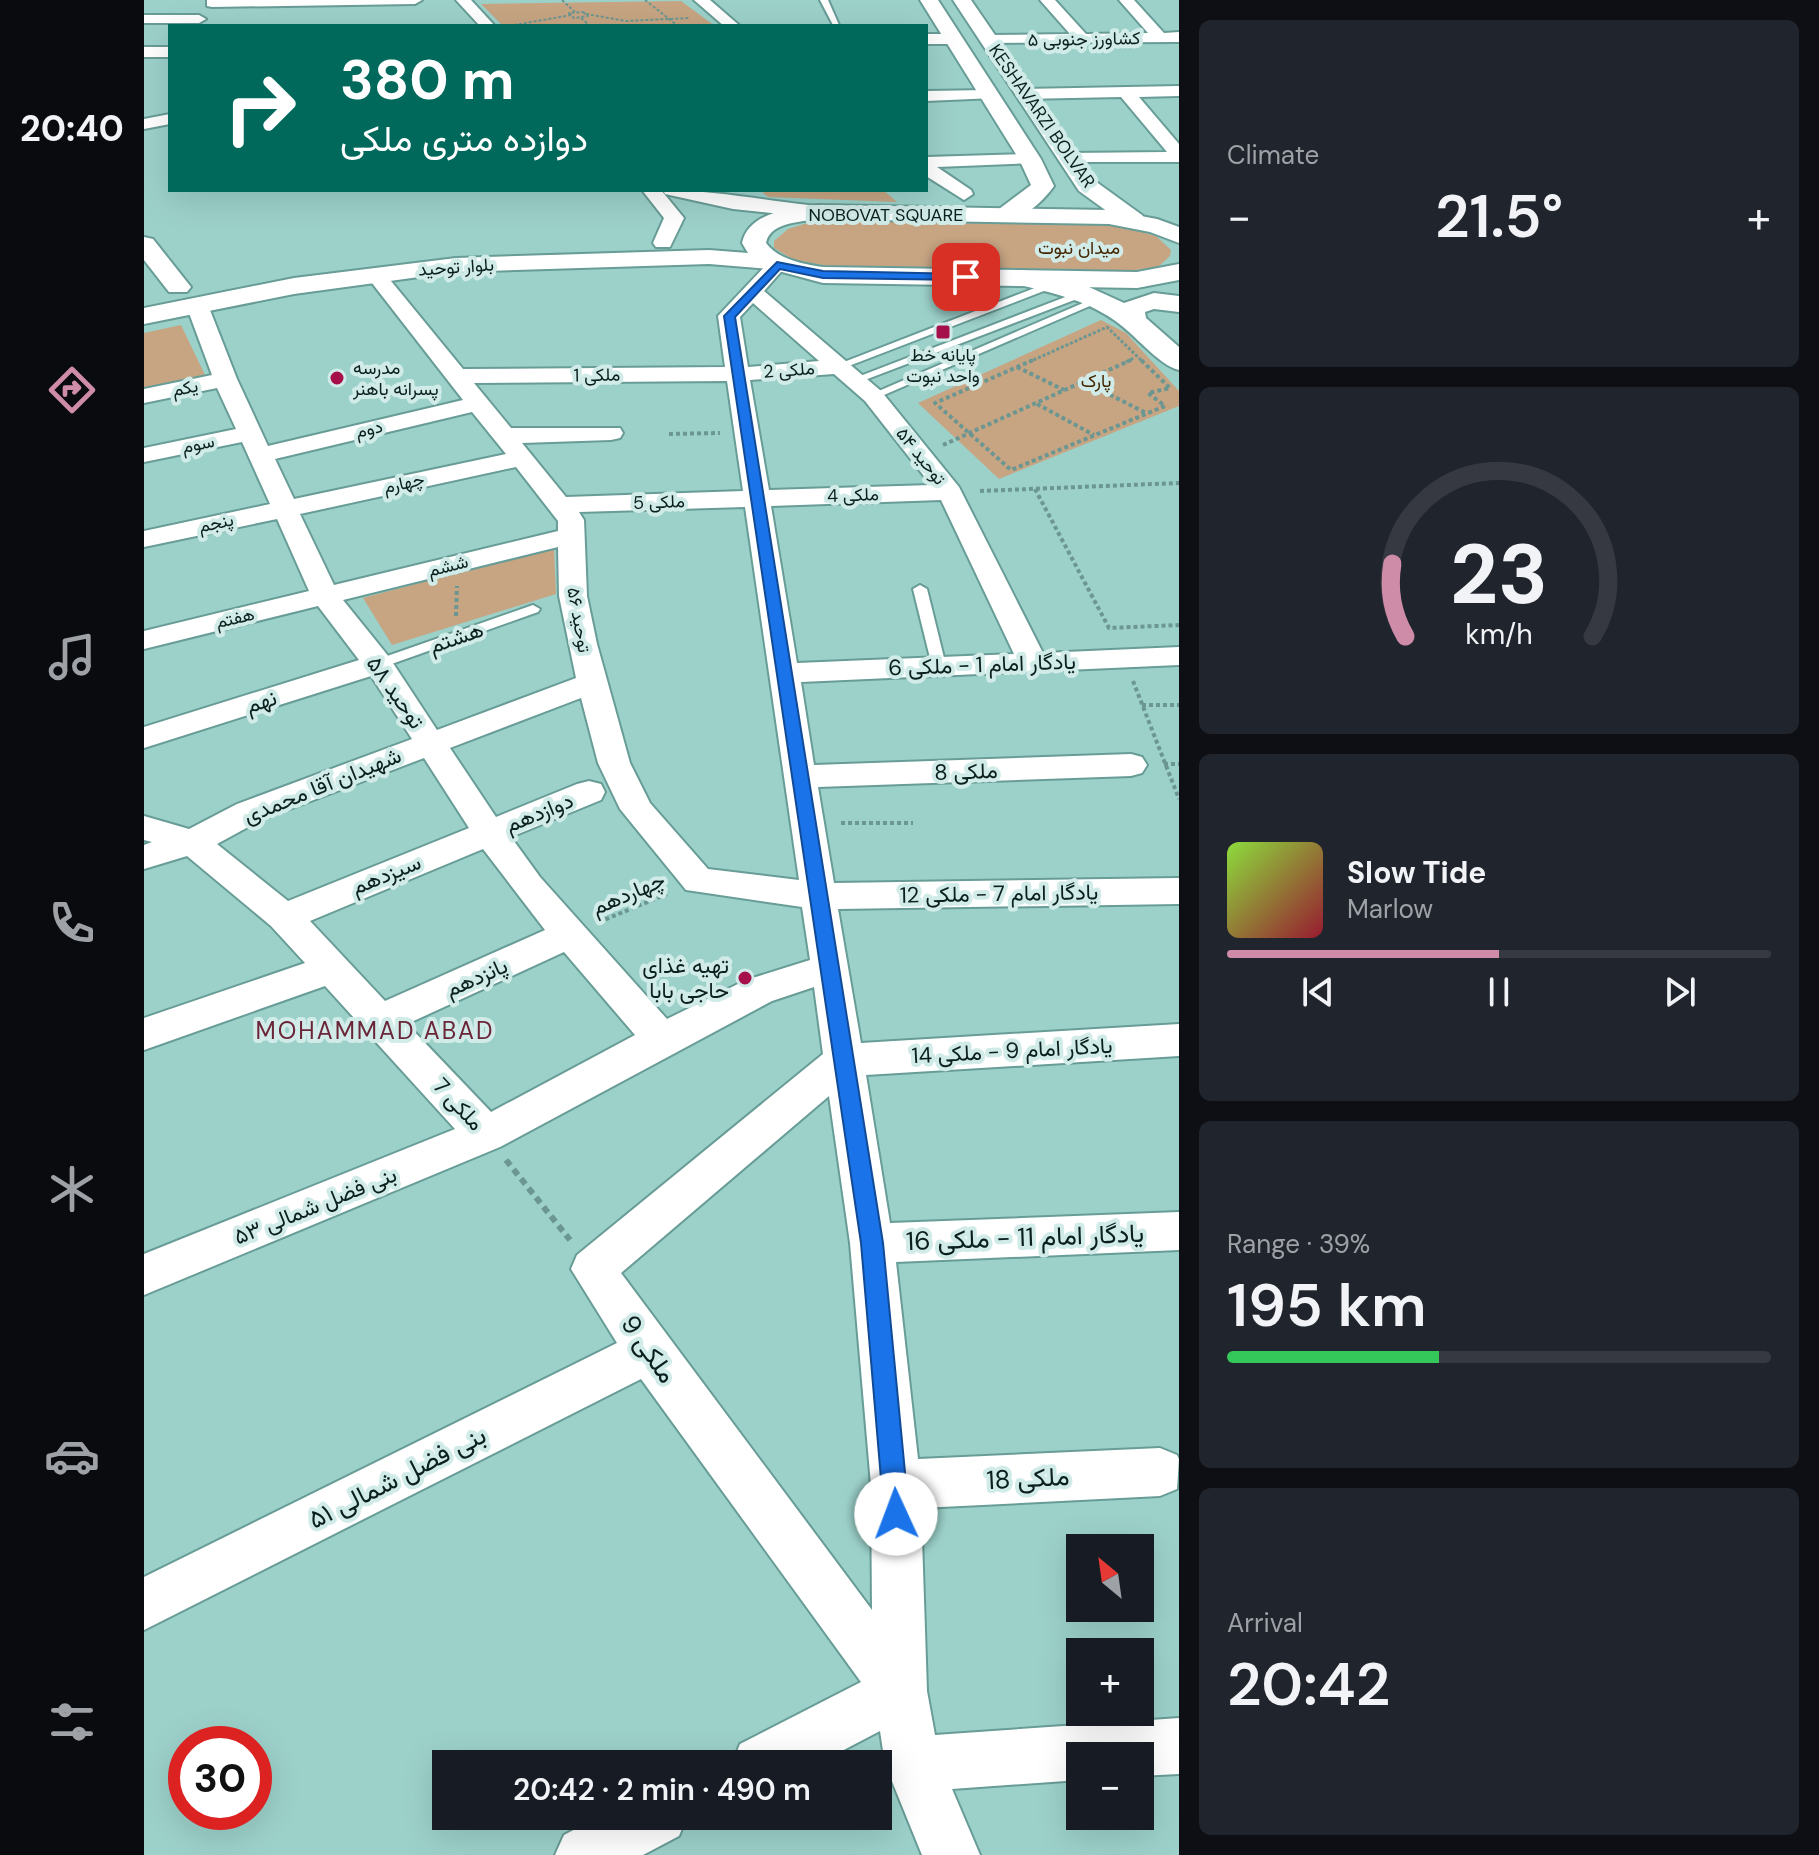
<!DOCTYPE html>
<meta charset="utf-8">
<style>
:root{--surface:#171b24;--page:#20242c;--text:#f1f3f6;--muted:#9ea1a6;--line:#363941;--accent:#cf8ca9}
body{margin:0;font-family:"DM Sans",Vazirmatn,sans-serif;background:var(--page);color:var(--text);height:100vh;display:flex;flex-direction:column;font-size:30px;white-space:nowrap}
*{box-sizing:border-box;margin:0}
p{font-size:26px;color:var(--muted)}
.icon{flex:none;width:44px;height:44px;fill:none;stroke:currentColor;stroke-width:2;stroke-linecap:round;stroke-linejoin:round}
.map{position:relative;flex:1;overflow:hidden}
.details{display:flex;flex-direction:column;gap:20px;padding:20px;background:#0d0f14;width:640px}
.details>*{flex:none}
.banner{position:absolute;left:24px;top:24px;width:760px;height:168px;border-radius:0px;box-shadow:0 8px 32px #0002;background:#00695c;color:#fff;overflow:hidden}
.needle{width:52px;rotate:331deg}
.fabs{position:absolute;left:922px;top:1534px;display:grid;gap:16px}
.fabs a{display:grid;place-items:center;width:88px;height:88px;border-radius:0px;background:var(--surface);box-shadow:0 8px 32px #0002;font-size:40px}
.speed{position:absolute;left:24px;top:1726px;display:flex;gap:16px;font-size:40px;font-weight:700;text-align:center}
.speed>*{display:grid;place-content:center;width:104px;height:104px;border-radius:50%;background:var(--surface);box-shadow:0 8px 32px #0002;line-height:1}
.speed .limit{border:12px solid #d22;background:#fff;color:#111}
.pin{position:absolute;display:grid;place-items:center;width:68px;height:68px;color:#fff;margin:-34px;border-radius:16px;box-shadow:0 4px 12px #0006}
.me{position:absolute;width:88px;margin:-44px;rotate:358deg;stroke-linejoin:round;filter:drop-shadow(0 0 6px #0008)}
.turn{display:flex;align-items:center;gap:28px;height:168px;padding:0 40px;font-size:36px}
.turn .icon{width:104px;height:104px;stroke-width:2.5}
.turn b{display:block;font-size:56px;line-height:68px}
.big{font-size:60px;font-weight:600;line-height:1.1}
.details .tile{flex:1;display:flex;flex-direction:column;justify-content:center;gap:12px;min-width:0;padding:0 28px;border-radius:12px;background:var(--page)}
.details .dial{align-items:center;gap:0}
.dial svg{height:208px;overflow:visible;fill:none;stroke:var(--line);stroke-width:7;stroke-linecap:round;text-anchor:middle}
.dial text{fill:var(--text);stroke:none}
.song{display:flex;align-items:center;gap:24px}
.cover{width:96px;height:96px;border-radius:12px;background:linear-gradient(135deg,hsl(90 70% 55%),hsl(350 70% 35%))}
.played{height:8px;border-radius:4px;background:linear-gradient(90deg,var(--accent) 50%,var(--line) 50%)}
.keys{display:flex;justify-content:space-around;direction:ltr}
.heat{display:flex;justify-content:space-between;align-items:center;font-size:44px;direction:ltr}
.charge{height:12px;border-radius:6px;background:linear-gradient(90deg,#34c759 39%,var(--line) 0)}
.trip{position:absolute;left:288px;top:1750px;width:460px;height:80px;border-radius:0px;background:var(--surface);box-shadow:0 8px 32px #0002;font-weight:600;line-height:80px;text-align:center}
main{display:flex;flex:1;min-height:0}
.menu{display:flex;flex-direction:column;width:144px;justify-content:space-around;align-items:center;background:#090b0e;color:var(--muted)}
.menu .icon{width:56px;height:56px}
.menu .active{color:var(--accent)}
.menu b{font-size:36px;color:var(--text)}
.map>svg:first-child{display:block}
</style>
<main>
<nav class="menu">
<b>20:40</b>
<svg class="icon active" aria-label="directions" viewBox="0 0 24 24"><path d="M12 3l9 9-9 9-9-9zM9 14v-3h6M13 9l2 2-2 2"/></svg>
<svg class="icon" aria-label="music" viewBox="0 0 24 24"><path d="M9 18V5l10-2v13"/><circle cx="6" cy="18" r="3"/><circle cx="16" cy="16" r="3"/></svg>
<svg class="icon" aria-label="phone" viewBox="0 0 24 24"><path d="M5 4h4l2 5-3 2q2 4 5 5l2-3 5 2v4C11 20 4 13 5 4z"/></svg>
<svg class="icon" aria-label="climate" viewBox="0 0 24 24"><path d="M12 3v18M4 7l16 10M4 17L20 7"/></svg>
<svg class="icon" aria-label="car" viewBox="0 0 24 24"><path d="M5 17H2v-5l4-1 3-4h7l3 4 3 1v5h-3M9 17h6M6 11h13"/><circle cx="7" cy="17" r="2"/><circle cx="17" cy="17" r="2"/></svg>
<svg class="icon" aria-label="filters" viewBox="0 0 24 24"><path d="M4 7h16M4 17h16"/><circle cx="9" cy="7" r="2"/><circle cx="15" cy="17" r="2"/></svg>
</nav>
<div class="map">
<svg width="1035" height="1855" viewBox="0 0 1035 1855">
<rect width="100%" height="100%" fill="#9cd1ca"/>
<g fill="#c7a583">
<polygon points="537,1 571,26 359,26 337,4"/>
<polygon points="616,190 739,190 753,202 624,197"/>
<polygon points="673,220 974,225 1012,236 1027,250 1026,256 1014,267 975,272 685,266 650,260 630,248 630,241 644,229"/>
<polygon points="957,320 982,333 1035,391 1035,406 855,479 774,403"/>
<polygon points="37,325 61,375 0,388 0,333"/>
<polygon points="410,547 412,594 248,645 219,598"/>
</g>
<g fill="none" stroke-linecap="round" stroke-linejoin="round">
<defs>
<g id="lane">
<polygon points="676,0 684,0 695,25 689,25"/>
<polygon points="914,279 919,282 918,284 697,369 687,367"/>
<polygon points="942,289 946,290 946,294 713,383 703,381"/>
<polygon points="946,300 955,302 733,398 723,396"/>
<polygon points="776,585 783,589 802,666 795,671 788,666 769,589"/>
<polygon points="389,605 396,609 394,612 239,667 229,667 227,664 229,661"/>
</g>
<g id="street">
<polygon points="63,0 278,0 271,4 68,7 63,6"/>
<polygon points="312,0 327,0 351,26 336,26"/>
<polygon points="550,0 566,0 596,26 580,26"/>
<polygon points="896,0 911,0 942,34 1004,33 975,0 990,0 1020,33 1035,32 1035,42 840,43 837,40 845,35 926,34"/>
<polygon points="0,15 55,15 62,19 55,23 0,23"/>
<polygon points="782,34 808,34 816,39 808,44 782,44"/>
<rect x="0" y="47" width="26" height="10"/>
<polygon points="1035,86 1035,96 995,97 1035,144 1035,162 918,162 915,158 924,153 1023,152 977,97 879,99 871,94 879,89"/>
<polygon points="845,90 851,92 853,95 851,98 782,101 782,91"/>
<polygon points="26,114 26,124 0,129 0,119"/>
<polygon points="886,154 892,155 895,159 892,163 793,167 827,190 829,194 820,200 782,176 782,157"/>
<polygon points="498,190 517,190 540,218 526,247 512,247 509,243 520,218"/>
<path d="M519 190C570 190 622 201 674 206L684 212 674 218 589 209 521 194Z"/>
<path d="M633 259 643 265 620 291 737 391 815 487 899 653 1035 647V665L657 682 670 765 987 754 998 757 1003 765 998 773 987 776 674 787 690 883 1035 878V904L694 909 717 1043 1035 1024V1056L722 1075 746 1223 1035 1212V1250L752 1262 774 1459 1016 1448 1033 1455 1035 1459 1033 1489 1016 1496 777 1508 783 1691 791 1735 1035 1718V1774L996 1776V1756H936V1780L808 1789 836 1855H778L741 1764 736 1731 673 1764H588L596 1744 717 1682 497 1379 0 1630V1577L473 1343 427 1269 433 1255 679 1054 670 987 628 1001 356 1147 0 1295V1254L311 1129 181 986 0 1050V1018L161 963 127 926 43 856 0 869V845L8 842 0 840V816L45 829 93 804 268 739 227 676 0 748V727L215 660 174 606 0 649V631L165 591 133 519 0 547V531L126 504 98 442 0 462V448L92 429 73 388 0 403V389L68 375 42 305 53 299 64 305 93 379 124 446 319 400 221 274 231 268 238 270 319 369 581 367 574 316 626 261ZM609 303 675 361 604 367 596 317ZM690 374 721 401 787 485 625 490 606 380ZM583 381 599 491 422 497 378 443 467 440 476 438 479 433 476 428H367L330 383ZM328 412 362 454 150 499 131 459ZM372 467 414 521V531L190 585 156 514ZM797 500 870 654 653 663 627 506ZM601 507 655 880 564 869 506 803 486 763 453 644 443 596 440 520 435 512ZM414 547 415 596 432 678 293 730 245 657 199 600ZM437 698 454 763 476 809 542 890 658 907 666 960 602 980 523 1019 396 877 367 837 457 800 461 792 457 784 445 781 433 784 352 817 306 748ZM280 758 325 828 144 901 73 844 117 820ZM339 849 401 930 241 1001 166 921ZM420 952 491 1035 347 1112 263 1024ZM685 1096 706 1243 727 1485 728 1610 477 1273Z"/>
<polygon points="456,1816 543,1816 535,1836 499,1855 411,1855 420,1835"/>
</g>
<g id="secondary">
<path d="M674 205 965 210 1013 219 1035 227V243L1006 232 965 224 674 219C657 222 626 222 622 243 635 260 659 264 679 267L993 272 1035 264V280L993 288 679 283 627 269 565 264 312 272 150 294 0 324V308L150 278 312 258 565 250 604 253 598 243C605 211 647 209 674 205Z"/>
<polygon points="0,237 9,239 43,282 47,287 43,292 25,292 0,260"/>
</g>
<g id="primary">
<path d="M776 0H794L897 159 910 186C898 203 873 226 851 220L847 215 887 185 875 159Z"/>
<polygon points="809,0 827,0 951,181 998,215 1002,220 998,225 982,225 935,191"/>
<path d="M878 270 934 282 980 303 1010 293 1035 296V312L1010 309 1001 312 1002 318 1035 347V370C1014 365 990 333 970 320 938 298 906 293 869 283L865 278 869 273Z"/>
</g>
</defs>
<use href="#lane" stroke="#689c96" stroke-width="4"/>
<use href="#street" stroke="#689c96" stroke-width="4"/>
<use href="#secondary" stroke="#689c96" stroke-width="4"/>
<use href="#primary" stroke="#689c96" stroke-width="4"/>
<g stroke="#6c9691" stroke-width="2" stroke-dasharray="3 2" stroke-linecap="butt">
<polyline points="418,0 431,12"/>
<polyline points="501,0 534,26"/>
<polygon points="439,12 444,16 430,18 425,13"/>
<polyline points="442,14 482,21 545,18"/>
<polyline points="437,18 446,26"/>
<polyline points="365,26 427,15"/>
</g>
<g stroke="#6c9691" stroke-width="3" stroke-dasharray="3 2" stroke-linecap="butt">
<polyline points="885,362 963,327 999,362"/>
<polyline points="982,362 990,358"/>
</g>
<g stroke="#6c9691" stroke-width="4" stroke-dasharray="4 3" stroke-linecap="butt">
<polyline points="889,360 791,403 867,470 1021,406 1004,393 1026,388 997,360"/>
<polyline points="873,367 920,390"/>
<polyline points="941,382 1002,413"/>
<polyline points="893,404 950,435"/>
<polyline points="525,434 576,433"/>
<polyline points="799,445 987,360"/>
<polyline points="891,489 965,628 1035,625"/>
<polyline points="836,491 1035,483"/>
<polyline points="312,616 313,586"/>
<polyline points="989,681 1035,799"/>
<polyline points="998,705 1035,705"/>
<polyline points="1020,764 1035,764"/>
<polyline points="697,823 769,823"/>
<polyline points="455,922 523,894"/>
</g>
<polyline stroke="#6c9691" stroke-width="6" stroke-dasharray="7 5" stroke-linecap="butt" points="362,1160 426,1240"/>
<use href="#lane" fill="#fff" fill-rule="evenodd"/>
<use href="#street" fill="#fff" fill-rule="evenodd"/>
<use href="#secondary" fill="#fff" fill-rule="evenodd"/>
<use href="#primary" fill="#fff" fill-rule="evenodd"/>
</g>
<polygon fill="#1a73e8" stroke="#114b97" stroke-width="2" points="633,262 679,271 822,274 827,277 822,280 679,278 636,269 591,317 739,1243 765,1514 761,1523 752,1527 743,1523 740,1514 717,1243 580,316"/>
<g fill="#a50f4a" stroke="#d1ebe8" stroke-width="3">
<rect x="791" y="324" width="16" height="16" rx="4"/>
<circle cx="193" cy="378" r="8"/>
<circle cx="601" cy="978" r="8"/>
</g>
<g text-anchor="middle" stroke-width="8" stroke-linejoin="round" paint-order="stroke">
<g font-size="18" fill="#0b201e" stroke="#d1ebe8">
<text transform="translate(940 39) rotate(-1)" y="6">کشاورز جنوبی ۵</text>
<text transform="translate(898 116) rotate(55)" y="6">KESHAVARZI BOLVAR</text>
<text x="742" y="221">NOBOVAT SQUARE</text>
<text transform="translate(312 267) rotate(-4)" y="6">بلوار توحید</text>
<text transform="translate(645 370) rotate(-4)" y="6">ملکی 2</text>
<text transform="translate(453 375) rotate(-1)" y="6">ملکی 1</text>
<text transform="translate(41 388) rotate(-12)" y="6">یکم</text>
<text transform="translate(225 429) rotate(-13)" y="6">دوم</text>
<text transform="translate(54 444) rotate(-12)" y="6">سوم</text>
<text transform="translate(777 456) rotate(51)" y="6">توحید ۵۴</text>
<text transform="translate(260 483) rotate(-12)" y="6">چهارم</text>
<text transform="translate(709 495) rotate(-2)" y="6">ملکی 4</text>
<text transform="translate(515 502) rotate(-2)" y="6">ملکی 5</text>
<text transform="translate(72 523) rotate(-12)" y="6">پنجم</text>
<text transform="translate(304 566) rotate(-14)" y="6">ششم</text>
<text transform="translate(91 618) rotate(-13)" y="6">هفتم</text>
<text transform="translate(435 620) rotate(80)" y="6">توحید ۵۶</text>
</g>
<g font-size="18" fill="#432500" stroke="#d1ebe8">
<text x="935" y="254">میدان نبوت</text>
<text x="952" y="387">پارک</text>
</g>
<g font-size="18" fill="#0b201e" stroke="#d1ebe8">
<text x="799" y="361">پایانه خط<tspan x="799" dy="21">واحد نبوت</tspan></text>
<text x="209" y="374" text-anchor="start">مدرسه<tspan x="209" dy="21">پسرانه باهنر</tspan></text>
</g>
<g font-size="22" fill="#0b201e" stroke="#d1ebe8">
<text transform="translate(312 637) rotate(-19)" y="8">هشتم</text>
<text transform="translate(838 664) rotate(-2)" y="8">یادگار امام 1 - ملکی 6</text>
<text transform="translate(252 692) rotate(55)" y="8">توحید ۵۸</text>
<text transform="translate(117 701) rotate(-18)" y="8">نهم</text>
<text transform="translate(822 771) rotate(-2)" y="8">ملکی 8</text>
<text transform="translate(178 785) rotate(-22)" y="8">شهیدان آقا محمدی</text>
<text transform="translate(395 812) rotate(-22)" y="8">دوازدهم</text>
<text transform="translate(242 874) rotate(-22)" y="8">سیزدهم</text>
<text transform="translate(484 893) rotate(-23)" y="8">چهاردهم</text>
<text transform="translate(855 893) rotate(-1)" y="8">یادگار امام 7 - ملکی 12</text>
<text transform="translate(332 977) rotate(-24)" y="8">پانزدهم</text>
<text transform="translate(868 1050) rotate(-3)" y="8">یادگار امام 9 - ملکی 14</text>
<text transform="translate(315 1104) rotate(47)" y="8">ملکی 7</text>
<text transform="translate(171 1205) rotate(-22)" y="8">بنی فضل شمالی ۵۳</text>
</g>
<g font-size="22" fill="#0b201e" stroke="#d1ebe8" text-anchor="end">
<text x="585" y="973">تهیه غذای<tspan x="585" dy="25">حاجی بابا</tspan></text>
</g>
<g font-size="24" letter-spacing="2" fill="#6a2538" stroke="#d1ebe8">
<text x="231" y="1039">MOHAMMAD ABAD</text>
</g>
<g font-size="26" fill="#0b201e" stroke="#d1ebe8">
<text transform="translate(881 1237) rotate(-2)" y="9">یادگار امام 11 - ملکی 16</text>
<text transform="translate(505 1349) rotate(55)" y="9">ملکی 9</text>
<text transform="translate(253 1477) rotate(-27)" y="9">بنی فضل شمالی ۵۱</text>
<text transform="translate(884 1478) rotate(-3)" y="9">ملکی 18</text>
</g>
</g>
</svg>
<div class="fabs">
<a><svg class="needle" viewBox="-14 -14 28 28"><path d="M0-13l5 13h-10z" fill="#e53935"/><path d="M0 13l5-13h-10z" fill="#9ea1a6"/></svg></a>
<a>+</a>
<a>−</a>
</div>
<div class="speed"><div class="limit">30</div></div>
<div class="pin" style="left:822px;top:277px;background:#d93025"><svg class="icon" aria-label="arrive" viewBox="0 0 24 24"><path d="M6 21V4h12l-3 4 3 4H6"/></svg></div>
<svg class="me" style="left:752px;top:1514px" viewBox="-20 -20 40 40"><circle r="19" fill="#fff"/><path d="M0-13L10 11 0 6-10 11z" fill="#1a73e8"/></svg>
<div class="trip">20:42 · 2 min · 490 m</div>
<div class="banner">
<div class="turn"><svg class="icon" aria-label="right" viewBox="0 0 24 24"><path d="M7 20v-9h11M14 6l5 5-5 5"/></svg><div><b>380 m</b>دوازده متری ملکی</div></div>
</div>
</div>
<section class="details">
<div class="tile"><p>Climate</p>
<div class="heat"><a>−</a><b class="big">21.5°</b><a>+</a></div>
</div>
<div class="tile dial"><svg viewBox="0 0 100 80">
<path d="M14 69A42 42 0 1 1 86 69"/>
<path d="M14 69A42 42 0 0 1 9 41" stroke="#cf8ca9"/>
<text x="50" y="56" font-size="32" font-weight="700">23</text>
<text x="50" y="72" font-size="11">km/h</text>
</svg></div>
<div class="tile">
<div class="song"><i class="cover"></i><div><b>Slow Tide</b><p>Marlow</p></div></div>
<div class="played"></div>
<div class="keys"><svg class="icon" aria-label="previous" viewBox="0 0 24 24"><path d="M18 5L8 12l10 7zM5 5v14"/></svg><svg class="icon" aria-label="pause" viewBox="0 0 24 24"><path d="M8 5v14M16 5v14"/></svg><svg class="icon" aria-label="next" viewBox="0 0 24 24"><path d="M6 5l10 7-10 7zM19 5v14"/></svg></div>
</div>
<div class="tile"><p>Range · 39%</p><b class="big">195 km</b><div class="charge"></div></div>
<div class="tile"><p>Arrival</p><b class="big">20:42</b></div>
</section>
</main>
